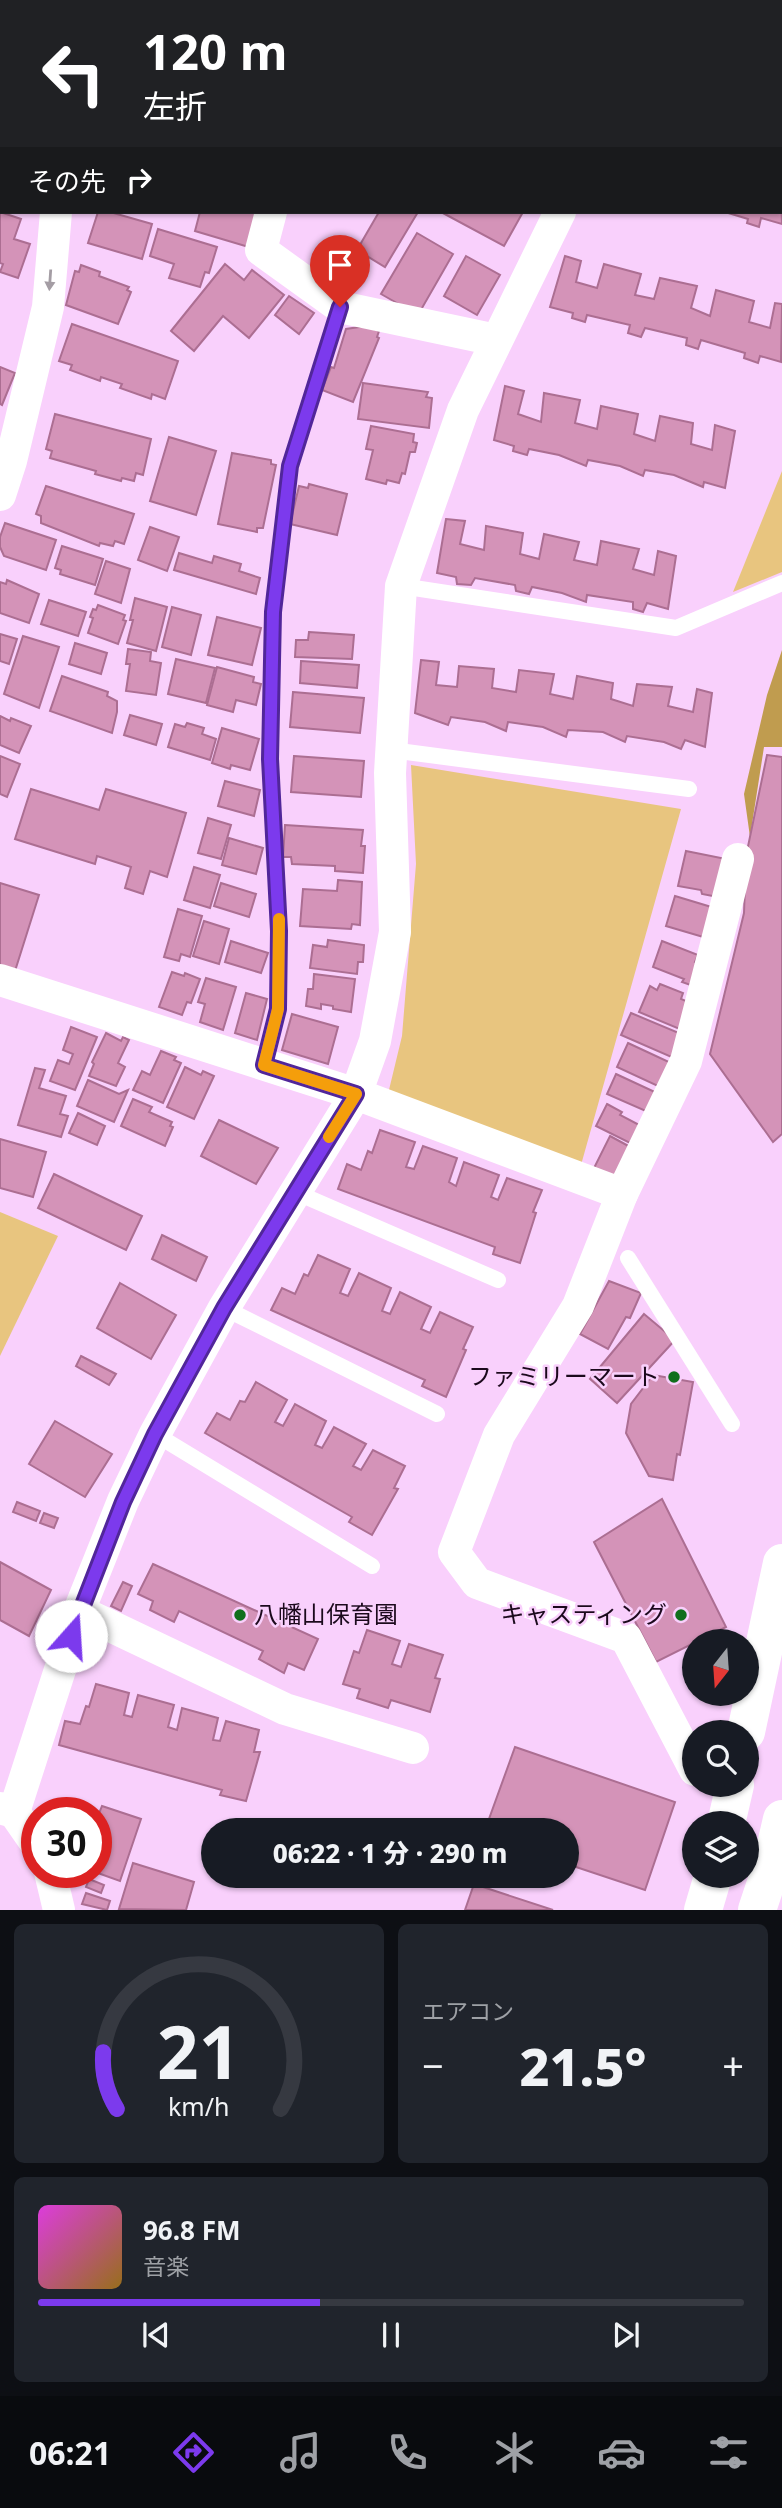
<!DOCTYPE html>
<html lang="ja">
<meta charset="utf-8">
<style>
:root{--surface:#171b24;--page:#20242c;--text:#f1f3f6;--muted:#9ea1a6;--line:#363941;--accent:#7c3aed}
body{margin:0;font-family:"Noto Sans","Noto Sans JP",sans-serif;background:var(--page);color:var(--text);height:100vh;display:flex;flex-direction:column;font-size:26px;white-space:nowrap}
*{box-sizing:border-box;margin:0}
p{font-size:23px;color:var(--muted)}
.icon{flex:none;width:38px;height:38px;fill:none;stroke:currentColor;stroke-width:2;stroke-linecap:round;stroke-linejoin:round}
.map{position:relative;height:1910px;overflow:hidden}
.side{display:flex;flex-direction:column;gap:14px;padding:14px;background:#0d0f14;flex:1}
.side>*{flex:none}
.banner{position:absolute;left:0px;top:0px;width:782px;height:214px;box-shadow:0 2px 5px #0004;background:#202124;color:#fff;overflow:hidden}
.needle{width:46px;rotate:197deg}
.buttons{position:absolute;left:682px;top:1629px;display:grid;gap:14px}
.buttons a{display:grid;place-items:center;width:77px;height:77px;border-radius:50%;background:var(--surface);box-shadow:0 2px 5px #0004;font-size:35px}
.speed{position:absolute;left:21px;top:1797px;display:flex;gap:14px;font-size:35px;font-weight:700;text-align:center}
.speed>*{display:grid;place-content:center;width:91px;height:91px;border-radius:50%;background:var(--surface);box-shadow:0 2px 5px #0004;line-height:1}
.speed .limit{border:10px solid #d22;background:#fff;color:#111}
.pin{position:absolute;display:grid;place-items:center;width:60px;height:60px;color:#fff;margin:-72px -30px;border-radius:50% 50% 50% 0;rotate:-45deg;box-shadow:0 0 7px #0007}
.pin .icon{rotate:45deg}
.me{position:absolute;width:77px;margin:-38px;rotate:19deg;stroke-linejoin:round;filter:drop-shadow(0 0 5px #0008)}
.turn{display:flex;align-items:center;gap:24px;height:147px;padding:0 28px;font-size:32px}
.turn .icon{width:91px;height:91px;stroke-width:2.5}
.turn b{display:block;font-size:49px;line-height:60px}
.then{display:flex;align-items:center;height:66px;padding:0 28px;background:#0003;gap:14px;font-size:26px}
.big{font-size:52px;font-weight:800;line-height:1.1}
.side .card{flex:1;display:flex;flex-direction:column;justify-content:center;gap:10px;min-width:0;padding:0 24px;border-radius:10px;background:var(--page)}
.side .dial{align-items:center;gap:0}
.dial svg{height:182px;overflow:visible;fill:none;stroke:var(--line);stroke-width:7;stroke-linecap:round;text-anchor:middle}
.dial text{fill:var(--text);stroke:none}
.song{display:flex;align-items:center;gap:21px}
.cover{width:84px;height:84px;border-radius:10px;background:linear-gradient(135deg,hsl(300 70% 55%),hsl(40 70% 35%))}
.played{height:7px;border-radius:4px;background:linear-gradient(90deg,var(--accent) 40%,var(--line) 40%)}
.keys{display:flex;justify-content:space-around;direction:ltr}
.heat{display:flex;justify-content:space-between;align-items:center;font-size:38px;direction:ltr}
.side .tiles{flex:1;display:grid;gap:14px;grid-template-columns:1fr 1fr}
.card:last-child{grid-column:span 2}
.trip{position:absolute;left:201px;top:1818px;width:378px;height:70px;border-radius:35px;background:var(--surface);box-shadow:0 2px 5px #0004;font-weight:800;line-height:70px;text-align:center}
.menu{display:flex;height:112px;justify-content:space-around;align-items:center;background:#090b0e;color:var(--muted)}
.menu .icon{width:49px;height:49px}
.menu .current{color:var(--accent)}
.menu b{font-size:32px;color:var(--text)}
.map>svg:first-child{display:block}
</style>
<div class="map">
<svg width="782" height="1910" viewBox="0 0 782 1910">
<rect width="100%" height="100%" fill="#f9d0fc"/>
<g fill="#e8c57f">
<polygon points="782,471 782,572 733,592"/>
<polygon points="411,765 681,809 581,1165 388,1094 402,1036 416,864"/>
<polygon points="0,1212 58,1236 0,1356"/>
</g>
<polygon fill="#c09c4f" points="782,650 782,747 764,747 750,837 744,794 767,695"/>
<g fill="#d493b8" stroke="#ac6e92" stroke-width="2">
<polygon points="6,0 66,0 6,2"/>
<polygon points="139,0 202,0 202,2"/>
<polygon points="278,0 327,0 278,2"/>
<polygon points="333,0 388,0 333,2"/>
<polygon points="0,77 2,78 2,133 0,132"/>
<polygon points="780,166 782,224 761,218 759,227 747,223 748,219 725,212 780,212"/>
<polygon points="0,212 21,219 14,239 30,244 18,278 0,272 3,264 0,263"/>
<polygon points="98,212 110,212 152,224 142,259 88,243"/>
<polygon points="200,212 263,212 252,248 195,231"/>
<polygon points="379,212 418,212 385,267 357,250"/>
<polygon points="441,212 523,212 504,246"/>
<polygon points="158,229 217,247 209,273 205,272 200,287 169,278 174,264 150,256"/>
<polygon points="417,233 453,254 418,315 381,294"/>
<polygon points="466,256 500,275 477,315 444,296"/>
<polygon points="565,256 581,261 576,282 597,288 604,264 641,274 635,295 654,299 660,278 697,286 691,308 710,316 716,290 754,301 749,322 770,328 775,303 782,304 781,362 760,356 758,363 744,358 745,353 701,340 698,349 686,345 687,338 645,328 641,337 628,333 630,325 587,315 585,322 572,318 573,313 550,307"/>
<polygon points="225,264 244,280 252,270 284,295 249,338 223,316 194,351 171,331"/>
<polygon points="81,265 100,272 99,276 129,287 127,290 131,292 118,324 66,305 75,271 79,272"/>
<polygon points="289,296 314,313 299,334 275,315"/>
<polygon points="72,324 178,361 165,399 152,394 151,399 120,388 122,384 101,377 100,381 70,370 72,365 59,361"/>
<polygon points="366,326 379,331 377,337 379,338 353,402 322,390 331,367 334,368 346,329"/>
<polygon points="0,367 15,373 2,405 0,404"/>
<polygon points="363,383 428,392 426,397 432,398 429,428 358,419"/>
<polygon points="505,386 524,391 518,414 541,422 544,393 580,400 575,423 597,429 601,406 638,414 634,434 655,441 660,416 693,423 691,444 712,450 715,425 735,431 725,488 704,482 703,487 674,475 645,470 643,476 620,466 588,460 586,466 559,455 529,449 527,455 513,451 514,446 494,440"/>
<polygon points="55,414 151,439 143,475 136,473 134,481 122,478 121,481 95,474 96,471 50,458 52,451 46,449"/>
<polygon points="371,426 414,434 413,442 417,443 415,452 410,452 405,474 402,473 399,483 387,480 386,484 366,479 373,450 366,449"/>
<polygon points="169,437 216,451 196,515 150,501"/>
<polygon points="232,453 271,460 271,464 276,465 263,528 257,528 257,532 218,524"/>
<polygon points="309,484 347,494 337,535 290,524 299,486 308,488"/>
<polygon points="46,486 134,514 124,544 115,541 113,546 100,543 99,546 41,523 41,516 36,514"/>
<polygon points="446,519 465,521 460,544 484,550 486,526 523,533 520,554 539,559 544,534 579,542 574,560 597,565 601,541 639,549 633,569 654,575 658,551 676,556 668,609 647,603 643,612 633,609 633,602 587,595 586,602 562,593 532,587 529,594 516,591 515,585 475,578 471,585 457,584 456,577 437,573"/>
<polygon points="5,523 56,540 46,570 4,556 0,547 0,537"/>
<polygon points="150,527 179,537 167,571 138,560"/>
<polygon points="62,546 103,559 95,585 60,574 61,570 55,568"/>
<polygon points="179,553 212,563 214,556 241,564 239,571 260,578 256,594 174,570"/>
<polygon points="106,561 130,569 121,603 95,594"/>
<polygon points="7,580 39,594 29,623 0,613 0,582 6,584"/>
<polygon points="135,598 167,607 156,651 127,643 133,620 130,620"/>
<polygon points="49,600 86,612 78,636 41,624"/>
<polygon points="98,605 125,615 123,620 126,621 118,644 88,633 93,618 90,617 93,609 96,610"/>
<polygon points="172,607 201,615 191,655 162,647"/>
<polygon points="217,617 261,628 252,665 208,655"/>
<polygon points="309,632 354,635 352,659 295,657 296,640 308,640"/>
<polygon points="0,634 17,639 9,664 0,661"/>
<polygon points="23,636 59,647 39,708 4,694"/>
<polygon points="75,643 107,653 101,674 69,664"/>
<polygon points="128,649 151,652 150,661 161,663 156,695 126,691 130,664 126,664"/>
<polygon points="176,659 215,668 206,703 168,694"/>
<polygon points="421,660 439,662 436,685 457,687 459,666 494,669 492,688 516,692 519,670 554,674 550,694 573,699 577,676 613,683 611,699 633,706 637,684 672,687 668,706 693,712 697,689 712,693 705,747 685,740 681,749 664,742 627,736 625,742 603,732 568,730 566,737 543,727 508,722 506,731 485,722 451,717 448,725 415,713"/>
<polygon points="301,661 359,665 357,688 300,683"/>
<polygon points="217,667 254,677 253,682 261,684 256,705 236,700 233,712 207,705"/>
<polygon points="62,676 108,692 107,696 117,701 117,712 112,733 50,711"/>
<polygon points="293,692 364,698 360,733 290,727"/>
<polygon points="130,715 162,724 156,745 124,735"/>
<polygon points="0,716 10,721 11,718 31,726 19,753 0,745"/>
<polygon points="187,723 204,728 202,734 216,739 210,760 168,747 175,724 185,727"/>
<polygon points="222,728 259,739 250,770 231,765 230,769 212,763"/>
<polygon points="767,755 782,757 782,1134 773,1142 710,1054 744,913 746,856"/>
<polygon points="0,756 20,764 7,797 0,794"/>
<polygon points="294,756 364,761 361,797 291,792"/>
<polygon points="225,781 260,790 254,816 218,806"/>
<polygon points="31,789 99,810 106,789 186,813 167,877 150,871 143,894 125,888 131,867 97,856 95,864 15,839"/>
<polygon points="208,818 231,825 221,859 198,853"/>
<polygon points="285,825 363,830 361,846 365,846 363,873 335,871 335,866 292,864 291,857 283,857"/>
<polygon points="229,838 263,848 256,874 222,865"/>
<polygon points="686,851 726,859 718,897 702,894 701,890 678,886"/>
<polygon points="194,867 220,875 210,908 184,900"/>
<polygon points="338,880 362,882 360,925 352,924 351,929 300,926 303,889 337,891"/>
<polygon points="0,883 39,895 15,971 0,967"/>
<polygon points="221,883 256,894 249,917 214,906"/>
<polygon points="675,896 718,909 710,939 666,926"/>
<polygon points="178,909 202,916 190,957 181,954 179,961 164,957"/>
<polygon points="204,921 229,929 219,964 193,956"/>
<polygon points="328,940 364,945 363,962 358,962 357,974 310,968 313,945 327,947"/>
<polygon points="231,941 268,953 261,973 225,962"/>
<polygon points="662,941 698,955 695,962 707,967 699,988 682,982 684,979 653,967"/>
<polygon points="172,972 184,976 185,973 200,979 191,1003 187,1002 182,1015 159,1007"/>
<polygon points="314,974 355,979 351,1012 333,1009 333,1006 321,1004 321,1009 306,1006 308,989 313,989"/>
<polygon points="206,978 236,987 223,1030 200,1022 205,1004 198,1002"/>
<polygon points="660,984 683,993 681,999 693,1004 682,1030 639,1012 650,986 657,990"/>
<polygon points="246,993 267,999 257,1040 235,1033"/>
<polygon points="631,1013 686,1036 676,1059 621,1035"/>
<polygon points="292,1014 338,1027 328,1064 282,1050"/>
<polygon points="71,1027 97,1037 75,1090 50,1081 58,1060 69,1064 73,1054 63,1050"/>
<polygon points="106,1033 121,1041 123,1037 129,1040 118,1063 125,1067 116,1086 89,1076 94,1064 92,1062"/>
<polygon points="628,1043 671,1063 660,1087 617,1067"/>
<polygon points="161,1051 176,1057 174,1060 181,1063 163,1103 133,1090 142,1071 150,1075"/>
<polygon points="185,1067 201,1075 203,1071 214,1076 194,1119 167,1107"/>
<polygon points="35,1068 45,1070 39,1088 66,1096 60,1114 68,1116 61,1137 18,1125"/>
<polygon points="616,1074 657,1093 648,1112 607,1094"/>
<polygon points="88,1080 119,1094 128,1090 114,1122 77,1106"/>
<polygon points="133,1099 152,1107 149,1112 172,1122 170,1126 173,1127 165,1146 121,1126"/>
<polygon points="607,1104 622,1112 620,1115 643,1127 634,1145 596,1126"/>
<polygon points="78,1113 105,1126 97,1145 69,1133"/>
<polygon points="219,1120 278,1148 256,1184 201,1156"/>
<polygon points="380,1130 415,1142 406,1167 414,1169 423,1146 457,1158 449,1182 456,1186 464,1162 499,1175 491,1197 498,1200 507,1178 542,1190 533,1212 536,1213 520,1263 493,1254 495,1247 338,1189 347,1164 361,1170 368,1151 372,1153"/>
<polygon points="610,1136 634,1149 617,1181 594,1168"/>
<polygon points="0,1139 46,1152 33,1197 0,1188"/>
<polygon points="54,1174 142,1216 126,1250 38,1208"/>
<polygon points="162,1235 207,1257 196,1281 152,1259"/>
<polygon points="318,1255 350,1269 340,1293 348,1296 359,1273 391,1288 382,1311 390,1314 400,1292 431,1307 421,1329 430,1333 440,1312 473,1327 463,1349 466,1350 446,1397 422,1386 425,1380 271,1310 282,1288 295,1294 304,1274 308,1276"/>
<polygon points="609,1281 641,1293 630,1318 626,1317 608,1349 580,1334"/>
<polygon points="120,1283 176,1315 151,1359 97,1328"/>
<polygon points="644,1314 675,1340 617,1403 590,1379"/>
<polygon points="81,1356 116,1374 109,1385 76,1366"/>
<polygon points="653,1375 693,1382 680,1455 677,1454 673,1480 649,1476 626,1433 631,1404"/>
<polygon points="256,1382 287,1400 275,1422 283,1426 295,1404 326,1421 315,1445 322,1448 334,1427 366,1444 353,1466 361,1470 373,1450 405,1466 394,1488 398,1489 372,1535 349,1522 352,1517 205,1433 217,1413 230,1420 240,1401 245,1402"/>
<polygon points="55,1421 112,1454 85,1497 29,1464"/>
<polygon points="662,1499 726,1627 656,1662 594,1542"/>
<polygon points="17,1502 40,1511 36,1521 13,1512"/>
<polygon points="44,1513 58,1518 54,1528 40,1523"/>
<polygon points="0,1562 51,1590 29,1636 0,1620"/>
<polygon points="153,1564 318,1639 304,1670 288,1663 284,1673 259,1659 263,1651 179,1611 174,1622 150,1610 153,1601 138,1594"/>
<polygon points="123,1582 132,1586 121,1611 111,1606"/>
<polygon points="367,1630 400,1641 392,1664 401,1667 409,1644 443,1655 435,1678 440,1679 430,1712 391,1700 388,1708 357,1698 360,1689 343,1684 354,1651 359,1653"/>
<polygon points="96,1684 129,1693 124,1715 132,1717 138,1695 174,1705 168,1727 177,1730 182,1708 218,1718 213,1740 220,1741 226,1721 259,1730 254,1752 260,1752 246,1801 220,1795 222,1790 59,1745 65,1721 80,1724 86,1706 89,1707"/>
<polygon points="515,1747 675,1802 645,1890 567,1864 567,1830 485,1830"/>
<polygon points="102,1806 141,1819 120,1881 95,1872 96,1821"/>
<polygon points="133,1863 194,1882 186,1910 119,1909"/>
<polygon points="89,1879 104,1885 101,1893 86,1887"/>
<polygon points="474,1884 553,1910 465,1910"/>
<polygon points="86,1893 110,1901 107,1910 82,1904"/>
</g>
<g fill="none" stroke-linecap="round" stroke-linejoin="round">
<g stroke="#fff" stroke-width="16">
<polyline points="220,2 221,0"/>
<polyline points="401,586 676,628 782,583"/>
<polyline points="391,750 689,789"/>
<polyline points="264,1064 278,1009 279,931 270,759 273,612 290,466 340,307"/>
<polyline points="295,1192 498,1280"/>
<polyline points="628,1258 732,1424"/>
<polyline points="224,1308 437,1414"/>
<polyline points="155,1434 372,1566"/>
</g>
<g stroke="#fff" stroke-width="32">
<polyline points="626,0 629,2"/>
<polyline points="406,2 408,0"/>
<polyline points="660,2 661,0"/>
<polyline points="0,53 2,53"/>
<polyline points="271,212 261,250 340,307 496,340"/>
<polyline points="0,495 11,461 48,307 56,212"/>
<polyline points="0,980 356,1094 622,1194"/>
<polyline points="79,1611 285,1709 413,1748"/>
<polyline points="695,1770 626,1638 477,1583 454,1552 499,1435 578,1306 622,1194 686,1061 738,859"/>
<polyline points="0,1808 14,1812 37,1845"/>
<polyline points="14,1812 79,1611 123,1501 155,1434 224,1308 356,1094 375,1041 395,932 390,773 401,586 463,410 560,212"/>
<polyline points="50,1872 59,1910"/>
</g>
<g stroke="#fff" stroke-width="38">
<polyline points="746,1732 782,1563"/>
<polyline points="726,1824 735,1785"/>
<polyline points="703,1910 713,1876"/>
<polyline points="757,1910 770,1871 782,1819"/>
</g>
</g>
<defs><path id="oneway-solid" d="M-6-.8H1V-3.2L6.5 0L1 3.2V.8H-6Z" transform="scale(1.75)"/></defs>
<use fill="#a49da4" href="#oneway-solid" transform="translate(50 280) rotate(94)"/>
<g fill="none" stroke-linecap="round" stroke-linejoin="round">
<defs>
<polyline id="route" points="71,1636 123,1502 155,1434 224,1308 356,1094 264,1065 278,1009 279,931 270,759 273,612 290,466 340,307"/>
</defs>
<use href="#route" stroke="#51269a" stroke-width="18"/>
<use href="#route" stroke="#7c3aed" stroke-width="12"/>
<polyline stroke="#f59e0b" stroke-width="12" points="279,919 278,1009 264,1065 356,1094 329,1137"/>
</g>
<g fill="#106f1c" stroke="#f9d0fc" stroke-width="2.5">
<circle cx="674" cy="1377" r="7"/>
<circle cx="240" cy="1615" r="7"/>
<circle cx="681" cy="1615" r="7"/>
</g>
<g text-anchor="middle" stroke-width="5" stroke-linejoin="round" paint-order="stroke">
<g font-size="24" fill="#1b091c" stroke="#f9d0fc" text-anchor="end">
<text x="660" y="1385">ファミリーマート</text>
<text x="254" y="1623" text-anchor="start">八幡山保育園</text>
<text x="667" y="1623">キャスティング</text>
</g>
</g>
</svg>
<div class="buttons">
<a><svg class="needle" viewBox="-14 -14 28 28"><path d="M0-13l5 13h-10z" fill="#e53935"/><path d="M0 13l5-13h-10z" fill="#9ea1a6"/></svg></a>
<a><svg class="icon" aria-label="search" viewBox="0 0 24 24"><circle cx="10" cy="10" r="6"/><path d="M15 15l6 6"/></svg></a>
<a><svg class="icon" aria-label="layers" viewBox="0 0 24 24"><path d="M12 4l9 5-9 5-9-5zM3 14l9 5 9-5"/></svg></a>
</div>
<div class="speed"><div class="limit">30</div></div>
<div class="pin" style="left:340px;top:307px;background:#d93025"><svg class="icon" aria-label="arrive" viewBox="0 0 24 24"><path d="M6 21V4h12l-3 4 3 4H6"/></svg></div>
<svg class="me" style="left:71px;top:1636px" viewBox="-20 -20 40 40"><circle r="19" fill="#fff"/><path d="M0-13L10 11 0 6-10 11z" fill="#7c3aed"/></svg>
<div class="trip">06:22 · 1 分 · 290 m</div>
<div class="banner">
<div class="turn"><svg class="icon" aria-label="left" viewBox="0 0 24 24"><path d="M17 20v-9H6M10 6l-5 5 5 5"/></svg><div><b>120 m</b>左折</div></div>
<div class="then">その先<svg class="icon" aria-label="right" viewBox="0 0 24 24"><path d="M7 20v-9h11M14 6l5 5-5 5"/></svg></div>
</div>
</div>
<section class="side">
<div class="tiles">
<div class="card dial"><svg viewBox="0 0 100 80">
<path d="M14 69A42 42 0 1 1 86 69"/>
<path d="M14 69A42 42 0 0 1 8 44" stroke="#7c3aed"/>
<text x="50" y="56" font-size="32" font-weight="700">21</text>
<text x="50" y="72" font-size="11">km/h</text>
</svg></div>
<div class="card"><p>エアコン</p>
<div class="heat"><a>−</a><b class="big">21.5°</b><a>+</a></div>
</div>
<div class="card">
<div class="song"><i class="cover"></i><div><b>96.8 FM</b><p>音楽</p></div></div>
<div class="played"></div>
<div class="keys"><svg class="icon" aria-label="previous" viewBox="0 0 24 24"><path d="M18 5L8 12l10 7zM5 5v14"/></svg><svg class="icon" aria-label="pause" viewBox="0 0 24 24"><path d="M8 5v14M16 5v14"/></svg><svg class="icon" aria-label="next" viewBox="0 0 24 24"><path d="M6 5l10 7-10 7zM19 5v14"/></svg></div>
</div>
</div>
</section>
<nav class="menu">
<b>06:21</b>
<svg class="icon current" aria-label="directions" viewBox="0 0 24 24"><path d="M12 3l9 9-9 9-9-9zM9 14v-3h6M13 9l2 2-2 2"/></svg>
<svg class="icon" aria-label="music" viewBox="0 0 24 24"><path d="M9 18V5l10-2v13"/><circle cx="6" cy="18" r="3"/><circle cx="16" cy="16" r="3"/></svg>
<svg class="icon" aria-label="phone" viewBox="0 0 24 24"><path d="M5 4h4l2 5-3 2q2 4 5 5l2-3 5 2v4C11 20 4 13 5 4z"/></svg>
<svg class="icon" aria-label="climate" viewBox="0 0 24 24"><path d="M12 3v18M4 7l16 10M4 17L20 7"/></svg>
<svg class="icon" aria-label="car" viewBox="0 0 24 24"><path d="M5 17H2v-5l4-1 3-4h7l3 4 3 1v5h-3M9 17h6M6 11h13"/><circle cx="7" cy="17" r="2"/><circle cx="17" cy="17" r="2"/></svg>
<svg class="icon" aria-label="filters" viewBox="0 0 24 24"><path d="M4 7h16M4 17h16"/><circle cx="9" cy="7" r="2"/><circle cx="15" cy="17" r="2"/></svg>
</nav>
